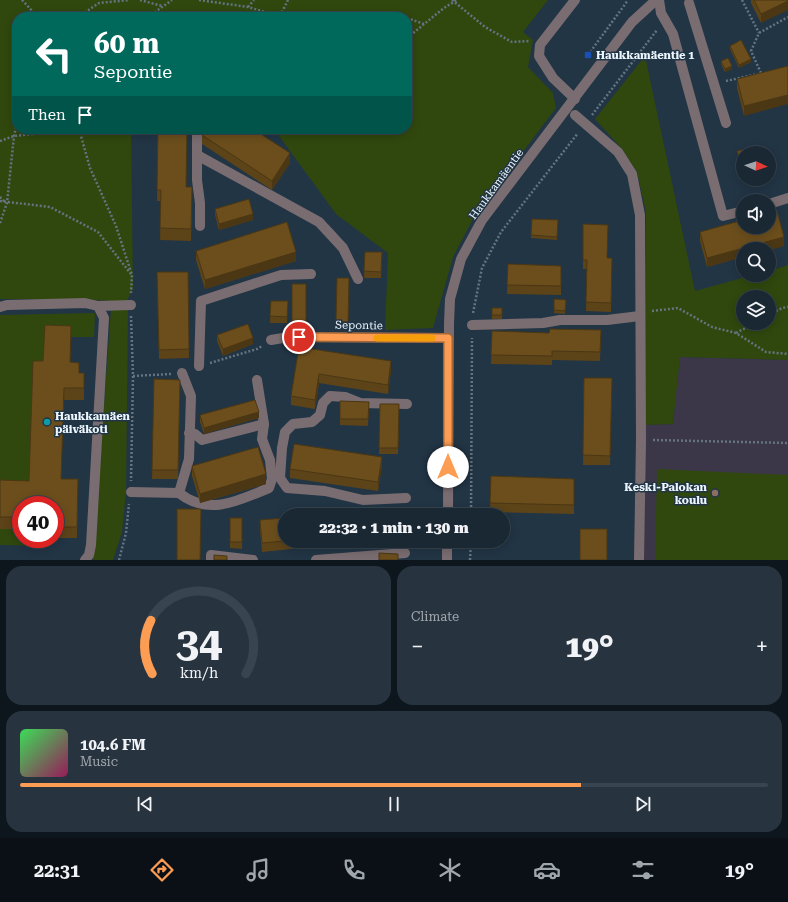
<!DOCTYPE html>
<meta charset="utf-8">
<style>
:root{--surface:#1a2834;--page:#273440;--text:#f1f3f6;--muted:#9fa6ac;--line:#38444f;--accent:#fc9d53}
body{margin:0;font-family:"Roboto Serif",serif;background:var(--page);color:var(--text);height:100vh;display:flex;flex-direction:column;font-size:15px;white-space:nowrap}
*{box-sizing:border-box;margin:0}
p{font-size:13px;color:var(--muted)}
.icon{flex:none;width:22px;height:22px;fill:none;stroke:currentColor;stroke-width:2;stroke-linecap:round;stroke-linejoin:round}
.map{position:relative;height:560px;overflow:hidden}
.panel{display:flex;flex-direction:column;gap:6px;padding:6px;background:#0e161d;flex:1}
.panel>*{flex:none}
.guide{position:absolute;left:12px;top:12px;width:400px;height:122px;border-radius:16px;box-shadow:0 2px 10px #0003,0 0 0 1px var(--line);background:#00695c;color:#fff;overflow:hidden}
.needle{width:26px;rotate:93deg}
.tools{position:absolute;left:736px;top:146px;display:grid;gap:8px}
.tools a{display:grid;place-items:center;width:40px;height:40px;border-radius:50%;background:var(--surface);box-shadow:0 2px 10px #0003,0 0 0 1px var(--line);font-size:20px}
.speed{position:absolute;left:12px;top:496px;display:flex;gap:8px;font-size:20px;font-weight:700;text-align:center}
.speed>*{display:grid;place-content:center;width:52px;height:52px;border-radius:50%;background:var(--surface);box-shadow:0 2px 10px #0003,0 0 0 1px var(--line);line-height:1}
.speed .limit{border:6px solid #d22;background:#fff;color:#111}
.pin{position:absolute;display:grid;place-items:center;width:34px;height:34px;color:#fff;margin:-17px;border:2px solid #fff;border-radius:50%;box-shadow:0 1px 4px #0007}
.me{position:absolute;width:44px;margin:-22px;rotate:0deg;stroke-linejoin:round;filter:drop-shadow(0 0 3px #0008)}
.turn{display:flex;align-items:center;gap:14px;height:84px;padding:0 16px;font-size:18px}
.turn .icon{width:52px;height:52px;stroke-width:2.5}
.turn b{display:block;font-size:28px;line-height:34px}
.then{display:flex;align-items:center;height:38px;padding:0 16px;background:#0003;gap:8px;font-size:15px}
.big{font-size:30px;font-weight:800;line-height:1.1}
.panel .tile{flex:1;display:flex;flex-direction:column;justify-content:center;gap:6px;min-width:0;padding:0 14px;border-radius:16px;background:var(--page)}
.panel .dial{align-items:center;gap:0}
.dial svg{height:104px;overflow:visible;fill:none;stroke:var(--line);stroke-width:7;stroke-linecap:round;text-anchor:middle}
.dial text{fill:var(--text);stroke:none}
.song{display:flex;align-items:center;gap:12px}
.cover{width:48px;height:48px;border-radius:6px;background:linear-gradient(135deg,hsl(130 70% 55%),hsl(330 70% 35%))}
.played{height:4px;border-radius:2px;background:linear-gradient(90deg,var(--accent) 75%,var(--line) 75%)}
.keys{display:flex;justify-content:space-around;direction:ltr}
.heat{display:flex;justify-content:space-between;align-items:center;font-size:22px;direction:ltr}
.panel .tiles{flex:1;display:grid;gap:6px;grid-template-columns:1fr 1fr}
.tile:last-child{grid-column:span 2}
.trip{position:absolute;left:278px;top:508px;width:232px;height:40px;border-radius:20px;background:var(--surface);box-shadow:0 2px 10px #0003,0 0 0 1px var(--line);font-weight:800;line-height:40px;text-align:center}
.tabs{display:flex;height:64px;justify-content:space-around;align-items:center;background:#0a1015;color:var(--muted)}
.tabs .icon{width:28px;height:28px}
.tabs .current{color:var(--accent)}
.tabs b{font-size:18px;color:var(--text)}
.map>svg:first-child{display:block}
</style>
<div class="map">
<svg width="788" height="560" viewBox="0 0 788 560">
<rect width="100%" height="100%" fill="#223545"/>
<polygon fill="#3b3748" points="680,357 788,360 788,560 640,560 644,425 673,424"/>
<g fill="#30480e" fill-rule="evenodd">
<polygon points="0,0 548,0 523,32 533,40 528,67 553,93 556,108 475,215 453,257 433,328 385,330 388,253 336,214 274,129 407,129 407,17 17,17 17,129 131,129 133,289 126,302 80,299 0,299"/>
<path d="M645 56 695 291 753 275H769V271L788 265V360L680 357 673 424 644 425 646 212 637 172 622 149 595 119ZM743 297H769V323H743Z"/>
<polygon points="111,309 128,309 126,492 122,532 113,560 93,560"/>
<polygon points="95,313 94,337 45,337 43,373 29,492 0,492 0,315"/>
<polygon points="657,469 788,475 788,560 655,560"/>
<polygon points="0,529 21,529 21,539 47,539 47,546 0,545"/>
</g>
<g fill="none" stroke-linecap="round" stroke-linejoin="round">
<g stroke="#647481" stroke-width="2.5" stroke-dasharray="2 2" stroke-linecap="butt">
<polyline points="22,0 38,17"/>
<polyline points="140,0 162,6"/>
<polyline points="199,0 248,7 282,17"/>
<polyline points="452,0 485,27 512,42 529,41"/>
<polyline points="742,0 759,33"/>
<polyline points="248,7 254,0"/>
<polyline points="280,16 288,0"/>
<polyline points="78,17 99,3 129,0"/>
<polyline points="148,17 172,0"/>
<polyline points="393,17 399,16 403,17"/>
<polyline points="407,18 424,24"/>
<polyline points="407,38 444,8 457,0"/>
<polyline points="588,55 626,3 627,0"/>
<polyline points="761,73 751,51 759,33 788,17"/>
<polyline points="726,81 758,74"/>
<polyline points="592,115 657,30"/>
<polyline points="79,129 90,168 116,226 132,275 131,293"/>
<polyline points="0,141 14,136 50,132 52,129"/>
<polyline points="0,197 5,202"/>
<polyline points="0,201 50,207 98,232 131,274"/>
<polyline points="0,223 7,203 14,136 17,122"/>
<polyline points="652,311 678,308 712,327 736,333 766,352 788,354"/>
<polyline points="473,313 482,268 501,232 578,133"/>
<polyline points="769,315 782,308 788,307"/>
<polyline points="131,316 133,376 131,481"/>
<polyline points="736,333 755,323"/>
<polyline points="210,363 257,349 262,346"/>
<polyline points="133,376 171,374"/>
<polyline points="653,440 788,443"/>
<polyline points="471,515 472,338"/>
<polyline points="119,560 126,533 129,504"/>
<polyline points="470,560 471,541"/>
</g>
<g stroke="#7a6d71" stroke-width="10">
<polyline points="659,0 661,13 673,34 723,216 743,211"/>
<polyline points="689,3 726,123"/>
<polyline points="575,99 553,78 539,56 540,45 575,0"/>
<polyline points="575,115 618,152 632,174 640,215 641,440 639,560"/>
<polyline points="197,131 197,180 200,203 200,226"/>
<polyline points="197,155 319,222 343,248 358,279"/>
<polyline points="769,204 788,198"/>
<polyline points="98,306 131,305"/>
<polyline points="0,307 7,305 85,303 98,306 104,318 91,545 89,555 85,560"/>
<polyline points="472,325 543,323 560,320 607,320 640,316"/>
<polyline points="271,340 289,337 448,338"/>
<polyline points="199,366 201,301 281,275 311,274"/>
<polyline points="189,433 195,434 202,440 264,424"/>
<polyline points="131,492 179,493 189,459 191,396 182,373"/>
<path d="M179 493C209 517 239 500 269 488L272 479 270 460 262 439 264 424 257 380"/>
<polyline points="406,498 363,500 325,491 287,488 280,478 282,448 285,432 293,424 312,422 320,415 323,403 330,396 345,397 360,403 407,404"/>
<polyline points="448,515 449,324 450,299 461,259 482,220 632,22 656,0"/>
<polyline points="211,560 211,555 253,560"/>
<polyline points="316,560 405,553"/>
<polyline points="447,560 447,541"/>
</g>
</g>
<g fill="#5c4318">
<polygon points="751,0 788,0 761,23 751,3"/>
<polygon points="730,46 751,62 739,68 730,49"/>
<polygon points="721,61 732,69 725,72 721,64"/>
<polygon points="788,66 744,116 737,88 737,79"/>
<polygon points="158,129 192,199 191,241 160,240 161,201 157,201"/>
<polygon points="202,135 290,163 272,190 202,144"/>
<polygon points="215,209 253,220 219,230 215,215"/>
<polygon points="558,220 557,240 531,238 531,235"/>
<polygon points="583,224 607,258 612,258 611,312 586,311 587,269 583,269"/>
<polygon points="700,232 784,246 769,250 769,249 743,249 743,257 707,267 700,241"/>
<polygon points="196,251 296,261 205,289 196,260"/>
<polygon points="365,252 382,252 381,278 364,278"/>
<polygon points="508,264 561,266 561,295 507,294"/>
<polygon points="157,272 188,272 189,358 159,359"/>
<polygon points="337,278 349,278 348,325 336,325"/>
<rect x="292" y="284" width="14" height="44"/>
<polygon points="554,299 566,300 565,314 554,313"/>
<polygon points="271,301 288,301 287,323 270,323"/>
<rect x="492" y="308" width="10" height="11"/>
<polygon points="601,330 600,361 552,360 552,365 491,364 492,331 549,333"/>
<polygon points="217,335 253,344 223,356 217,341"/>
<polygon points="71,337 70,363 79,373 84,373 84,400 64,400 61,479 78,491 77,538 55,538 55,505 21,505 21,529 0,529 0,480 29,481 43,361"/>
<polygon points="299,347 391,370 388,394 319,383 315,409 291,405 291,396"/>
<polygon points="584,378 612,378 610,465 583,465"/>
<polygon points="154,379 180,380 178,479 152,479"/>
<polygon points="340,401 369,402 368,426 340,425"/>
<polygon points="380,404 399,404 398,454 379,454"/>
<polygon points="200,415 259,418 204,434 200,422"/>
<polygon points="192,466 266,484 200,503 192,476"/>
<polygon points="382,466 378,491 290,478 290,469"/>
<polygon points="491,476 574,479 574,514 490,512"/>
<polygon points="230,518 242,518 242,549 230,548"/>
<polygon points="285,518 285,541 368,541 262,552 260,530 260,520"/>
</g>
<g fill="#4b3714">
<polygon points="788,1 788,10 761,23 761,14"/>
<polygon points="751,59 751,62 739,68 739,65"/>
<polygon points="732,66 732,69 725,72 725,69"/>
<polygon points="788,95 788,104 744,116 744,106"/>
<polygon points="290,153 290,163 272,190 272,181"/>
<polygon points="743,157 743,161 739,161 739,158"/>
<polygon points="253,214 253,220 219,230 219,224"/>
<polygon points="784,237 784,246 769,250 769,249 743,249 743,257 707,267 707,258"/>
<polygon points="296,252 296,261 205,289 205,280"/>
<polygon points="253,338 253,344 223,356 223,349"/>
<polygon points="391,361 391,370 388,394 388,385"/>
<polygon points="319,374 319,383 315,409 315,400"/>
<polygon points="259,412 259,418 204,434 204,428"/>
<polygon points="382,457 382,466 378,491 378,482"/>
<polygon points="266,474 266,484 200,503 200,494"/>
<polygon points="78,479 78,491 77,538 77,527"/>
</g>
<g fill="#6b4e1c" stroke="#4b3714">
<polygon points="754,0 788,0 788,1 761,14"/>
<polygon points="741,40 751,59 739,65 730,46"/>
<polygon points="728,58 732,66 725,69 721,61"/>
<polygon points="788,66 788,95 744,106 737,79"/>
<polygon points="158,129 187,129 186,187 192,187 191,229 160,228 161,190 157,190"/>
<polygon points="206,129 253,129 290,153 272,181 202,135"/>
<polygon points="751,148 752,153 743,153 743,157 739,158 737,151"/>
<polygon points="249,199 253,214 219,224 215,209"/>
<polygon points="777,211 784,237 707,258 700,232 743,220 743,227 769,227 769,213"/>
<polygon points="532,219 558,220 557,237 531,235"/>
<polygon points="287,222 296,252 205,280 196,251"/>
<polygon points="583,224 608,225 607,258 612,258 611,303 586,302 587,260 583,260"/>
<polygon points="365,252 382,252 381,272 364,271"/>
<polygon points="508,264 561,266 561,286 507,285"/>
<polygon points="157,272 188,272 189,349 159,350"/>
<polygon points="337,278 349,278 348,322 336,321"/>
<rect x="292" y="284" width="14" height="41"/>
<polygon points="554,299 566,300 565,311 554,310"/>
<polygon points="271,301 288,301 287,317 270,316"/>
<rect x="492" y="308" width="10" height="7"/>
<polygon points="248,324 253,338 223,349 217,335"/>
<polygon points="45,325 71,326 70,362 79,363 79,373 84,373 84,388 64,388 61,479 78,479 77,527 55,527 55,505 21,505 21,517 0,517 0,480 29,481 33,361 43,361"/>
<polygon points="550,329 601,330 600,352 552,351 552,356 491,355 492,331 549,333"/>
<polygon points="299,347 391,361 388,385 319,374 315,400 291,396"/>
<polygon points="584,378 612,378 610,456 583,455"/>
<polygon points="154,379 180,380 178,470 152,470"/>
<polygon points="255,400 259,412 204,428 200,415"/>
<polygon points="340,401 369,402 368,419 340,419"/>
<polygon points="380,404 399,404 398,448 379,448"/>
<polygon points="294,444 382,457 378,482 290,469"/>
<polygon points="258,447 266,474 200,494 192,466"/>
<polygon points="491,476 574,479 574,505 490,503"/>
<polygon points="177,509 201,509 200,560 177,560"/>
<polygon points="365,510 366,515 315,515"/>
<rect x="230" y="518" width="12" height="24"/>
<polygon points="285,518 285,541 262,543 260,520"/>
<rect x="580" y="529" width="27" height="31"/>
<polygon points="379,553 398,554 398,560 379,560"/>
<polygon points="214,555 227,556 227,560 214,560"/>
</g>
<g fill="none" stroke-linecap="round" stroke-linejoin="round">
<defs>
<polyline id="route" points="299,337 448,338 448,467"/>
</defs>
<use href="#route" stroke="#a46636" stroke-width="10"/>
<use href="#route" stroke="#fc9d53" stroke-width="7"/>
<polyline stroke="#f59e0b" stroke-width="7" points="377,338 432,338"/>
</g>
<rect fill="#1a4fb4" stroke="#223545" stroke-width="1.5" x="584" y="51" width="8" height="8" rx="2"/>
<circle fill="#0f9aa8" stroke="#223545" stroke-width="1.5" cx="47" cy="422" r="4"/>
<circle fill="#8d6e63" stroke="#223545" stroke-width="1.5" cx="715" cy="493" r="4"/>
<g text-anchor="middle" stroke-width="3" stroke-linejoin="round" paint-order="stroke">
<g font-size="11" font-weight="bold" fill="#ecf6fe" stroke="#223545" text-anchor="start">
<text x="596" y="59">Haukkamäentie 1</text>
<text x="55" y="420">Haukkamäen<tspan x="55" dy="13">päiväkoti</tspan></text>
<text x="707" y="491" text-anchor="end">Keski-Palokan<tspan x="707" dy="13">koulu</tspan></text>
</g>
<g font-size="11" fill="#ecf6fe" stroke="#223545">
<text transform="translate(496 184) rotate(-54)" y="4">Haukkamäentie</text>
<text transform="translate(359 325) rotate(1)" y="4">Sepontie</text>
</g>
</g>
</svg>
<div class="tools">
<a><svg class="needle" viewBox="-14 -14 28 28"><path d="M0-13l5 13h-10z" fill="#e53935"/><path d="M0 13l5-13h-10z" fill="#9fa6ac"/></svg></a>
<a><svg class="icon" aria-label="sound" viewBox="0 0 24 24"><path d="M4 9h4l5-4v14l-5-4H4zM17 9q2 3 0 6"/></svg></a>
<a><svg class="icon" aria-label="search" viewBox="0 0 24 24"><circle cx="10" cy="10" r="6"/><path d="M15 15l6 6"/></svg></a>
<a><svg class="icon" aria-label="layers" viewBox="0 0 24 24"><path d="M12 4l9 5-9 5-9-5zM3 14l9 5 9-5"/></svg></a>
</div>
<div class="speed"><div class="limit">40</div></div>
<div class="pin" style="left:299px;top:337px;background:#d93025"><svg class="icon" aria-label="arrive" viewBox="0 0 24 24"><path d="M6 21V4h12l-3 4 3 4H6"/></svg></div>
<svg class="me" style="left:448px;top:467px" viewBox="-20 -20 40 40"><circle r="19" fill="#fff"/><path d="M0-13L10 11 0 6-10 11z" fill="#fc9d53"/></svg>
<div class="trip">22:32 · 1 min · 130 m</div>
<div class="guide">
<div class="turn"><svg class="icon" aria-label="left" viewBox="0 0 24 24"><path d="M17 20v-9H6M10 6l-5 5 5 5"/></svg><div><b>60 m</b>Sepontie</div></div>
<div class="then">Then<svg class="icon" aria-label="arrive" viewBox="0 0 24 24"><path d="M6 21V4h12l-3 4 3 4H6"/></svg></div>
</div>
</div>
<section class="panel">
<div class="tiles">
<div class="tile dial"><svg viewBox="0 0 100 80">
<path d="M14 69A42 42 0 1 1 86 69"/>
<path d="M14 69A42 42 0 0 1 13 28" stroke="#fc9d53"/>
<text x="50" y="56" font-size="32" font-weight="700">34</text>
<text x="50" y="72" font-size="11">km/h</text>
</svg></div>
<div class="tile"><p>Climate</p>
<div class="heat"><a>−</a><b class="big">19°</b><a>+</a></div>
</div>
<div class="tile">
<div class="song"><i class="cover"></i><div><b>104.6 FM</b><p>Music</p></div></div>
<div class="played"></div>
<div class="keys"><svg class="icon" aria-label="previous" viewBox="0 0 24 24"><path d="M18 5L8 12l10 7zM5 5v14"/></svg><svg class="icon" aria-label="pause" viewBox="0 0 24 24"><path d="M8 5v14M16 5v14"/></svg><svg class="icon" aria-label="next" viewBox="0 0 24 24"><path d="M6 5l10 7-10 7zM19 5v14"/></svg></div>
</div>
</div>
</section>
<nav class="tabs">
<b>22:31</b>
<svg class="icon current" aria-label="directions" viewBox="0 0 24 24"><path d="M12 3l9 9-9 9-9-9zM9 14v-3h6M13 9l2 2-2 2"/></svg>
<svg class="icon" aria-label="music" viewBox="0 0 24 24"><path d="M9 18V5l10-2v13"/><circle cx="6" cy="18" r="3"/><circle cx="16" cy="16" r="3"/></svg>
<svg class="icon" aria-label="phone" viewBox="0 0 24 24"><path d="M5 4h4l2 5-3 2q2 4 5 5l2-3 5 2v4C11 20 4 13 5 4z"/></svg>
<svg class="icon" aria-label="climate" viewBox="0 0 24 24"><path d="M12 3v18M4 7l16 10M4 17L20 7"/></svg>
<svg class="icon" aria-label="car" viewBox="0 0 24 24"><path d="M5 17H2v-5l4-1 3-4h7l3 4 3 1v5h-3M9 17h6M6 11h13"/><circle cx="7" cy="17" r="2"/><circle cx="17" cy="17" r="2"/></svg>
<svg class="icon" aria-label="filters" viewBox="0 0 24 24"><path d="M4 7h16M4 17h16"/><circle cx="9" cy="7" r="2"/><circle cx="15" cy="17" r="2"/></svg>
<b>19°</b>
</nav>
